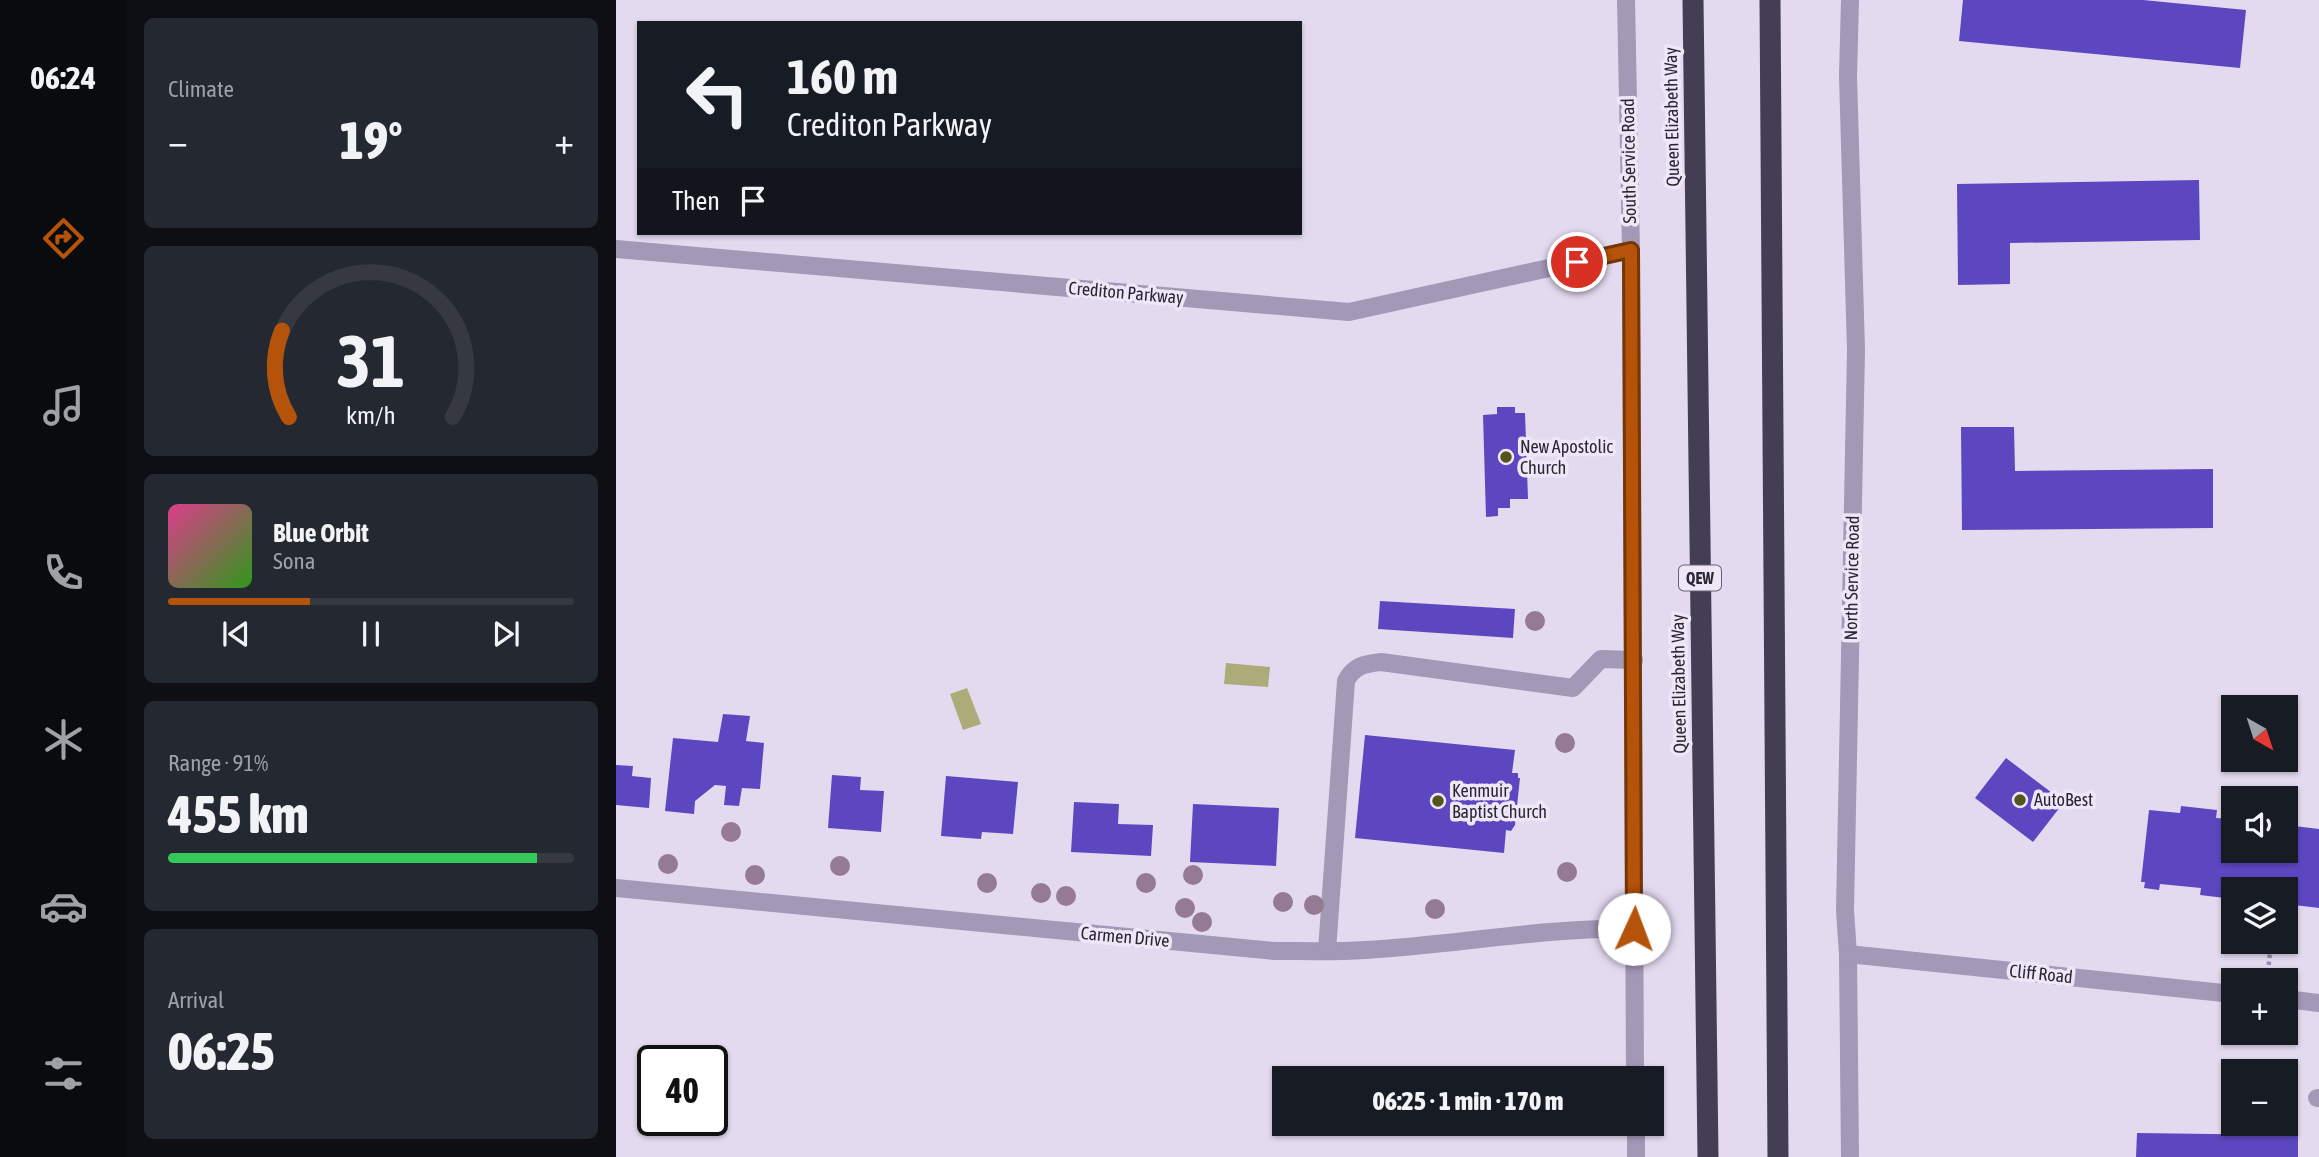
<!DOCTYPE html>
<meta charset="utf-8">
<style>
:root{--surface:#171b24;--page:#242831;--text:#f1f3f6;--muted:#9ea1a6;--line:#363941;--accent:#b45309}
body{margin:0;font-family:"Asap Condensed",sans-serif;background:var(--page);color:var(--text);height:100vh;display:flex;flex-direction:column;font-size:26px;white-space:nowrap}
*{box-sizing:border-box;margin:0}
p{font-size:23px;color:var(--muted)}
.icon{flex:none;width:38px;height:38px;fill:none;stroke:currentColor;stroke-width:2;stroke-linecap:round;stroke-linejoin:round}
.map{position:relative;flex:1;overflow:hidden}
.panel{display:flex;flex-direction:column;gap:18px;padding:18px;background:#0d0f14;width:490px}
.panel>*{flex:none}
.banner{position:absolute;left:21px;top:21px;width:665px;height:214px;border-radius:0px;box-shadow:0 2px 5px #0004;background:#171b24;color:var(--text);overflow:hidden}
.needle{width:46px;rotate:141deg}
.tools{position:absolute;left:1605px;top:695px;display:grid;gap:14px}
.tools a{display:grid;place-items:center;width:77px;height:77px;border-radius:0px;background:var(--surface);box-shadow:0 2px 5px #0004;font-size:35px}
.speed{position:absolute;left:21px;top:1045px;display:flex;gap:14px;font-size:35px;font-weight:700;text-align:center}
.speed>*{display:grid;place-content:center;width:91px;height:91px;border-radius:50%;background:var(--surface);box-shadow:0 2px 5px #0004;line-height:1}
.speed .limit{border:4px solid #111;border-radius:10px;background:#fff;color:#111}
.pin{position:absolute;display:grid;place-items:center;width:60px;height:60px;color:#fff;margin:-30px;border:4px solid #fff;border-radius:50%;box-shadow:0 2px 7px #0007}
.me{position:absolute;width:77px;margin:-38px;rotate:2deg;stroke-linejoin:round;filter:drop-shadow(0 0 5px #0008)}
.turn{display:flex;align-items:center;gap:24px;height:147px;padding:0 35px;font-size:32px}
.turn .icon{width:91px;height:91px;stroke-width:2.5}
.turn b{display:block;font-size:49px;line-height:60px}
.then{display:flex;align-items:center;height:66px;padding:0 35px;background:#0003;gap:14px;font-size:26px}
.big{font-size:52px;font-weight:800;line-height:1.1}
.panel .tile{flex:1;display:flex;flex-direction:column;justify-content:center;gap:10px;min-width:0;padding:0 24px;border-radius:10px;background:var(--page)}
.panel .dial{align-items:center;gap:0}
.dial svg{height:182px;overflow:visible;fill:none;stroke:var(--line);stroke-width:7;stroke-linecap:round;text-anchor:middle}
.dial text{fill:var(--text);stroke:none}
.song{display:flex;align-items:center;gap:21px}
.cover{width:84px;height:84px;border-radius:10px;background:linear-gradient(135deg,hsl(330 70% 55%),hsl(110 70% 35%))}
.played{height:7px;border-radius:4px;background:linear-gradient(90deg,var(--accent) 35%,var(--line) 35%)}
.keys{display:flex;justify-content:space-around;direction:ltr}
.heat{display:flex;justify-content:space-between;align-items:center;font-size:38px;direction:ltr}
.charge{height:10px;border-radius:5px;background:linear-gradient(90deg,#34c759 91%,var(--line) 0)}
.trip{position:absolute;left:656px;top:1066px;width:392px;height:70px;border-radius:0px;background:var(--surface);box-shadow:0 2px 5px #0004;font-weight:800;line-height:70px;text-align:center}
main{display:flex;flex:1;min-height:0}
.tab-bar{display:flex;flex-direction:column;width:126px;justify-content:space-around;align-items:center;background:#090b0e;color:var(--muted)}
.tab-bar .icon{width:49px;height:49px}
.tab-bar .current{color:var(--accent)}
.tab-bar b{font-size:32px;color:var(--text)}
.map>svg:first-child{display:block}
</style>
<main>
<nav class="tab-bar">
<b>06:24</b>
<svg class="icon current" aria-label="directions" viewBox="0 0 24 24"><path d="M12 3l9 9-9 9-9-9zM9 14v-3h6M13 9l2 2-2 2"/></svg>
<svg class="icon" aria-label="music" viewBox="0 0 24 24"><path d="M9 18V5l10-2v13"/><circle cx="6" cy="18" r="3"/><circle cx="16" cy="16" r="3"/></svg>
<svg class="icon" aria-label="phone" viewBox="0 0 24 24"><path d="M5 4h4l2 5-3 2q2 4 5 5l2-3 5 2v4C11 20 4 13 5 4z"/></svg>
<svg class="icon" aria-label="climate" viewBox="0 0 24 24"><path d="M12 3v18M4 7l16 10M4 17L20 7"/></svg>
<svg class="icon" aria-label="car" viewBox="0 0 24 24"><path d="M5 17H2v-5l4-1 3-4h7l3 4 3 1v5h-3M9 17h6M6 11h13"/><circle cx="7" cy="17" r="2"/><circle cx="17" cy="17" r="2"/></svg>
<svg class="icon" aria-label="filters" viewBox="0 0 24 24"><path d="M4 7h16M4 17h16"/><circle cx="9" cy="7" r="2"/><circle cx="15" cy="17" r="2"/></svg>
</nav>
<section class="panel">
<div class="tile"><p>Climate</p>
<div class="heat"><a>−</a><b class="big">19°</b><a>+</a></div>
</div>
<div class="tile dial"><svg viewBox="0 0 100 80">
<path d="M14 69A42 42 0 1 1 86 69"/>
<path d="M14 69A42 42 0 0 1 11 31" stroke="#b45309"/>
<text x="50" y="56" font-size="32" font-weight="700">31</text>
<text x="50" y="72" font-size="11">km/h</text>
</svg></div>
<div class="tile">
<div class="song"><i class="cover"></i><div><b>Blue Orbit</b><p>Sona</p></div></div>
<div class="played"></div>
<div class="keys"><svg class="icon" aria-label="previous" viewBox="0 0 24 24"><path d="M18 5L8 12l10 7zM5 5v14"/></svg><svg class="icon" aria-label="pause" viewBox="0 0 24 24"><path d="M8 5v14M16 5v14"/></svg><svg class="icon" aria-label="next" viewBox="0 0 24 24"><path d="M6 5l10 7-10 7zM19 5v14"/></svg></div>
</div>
<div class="tile"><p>Range · 91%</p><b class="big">455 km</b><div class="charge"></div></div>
<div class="tile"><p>Arrival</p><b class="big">06:25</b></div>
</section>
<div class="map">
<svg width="1703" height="1157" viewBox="0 0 1703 1157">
<rect width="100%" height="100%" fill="#e4daf0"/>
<g fill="#acab7a">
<polygon points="610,663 654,667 652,687 608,684"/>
<polygon points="351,688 365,724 347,730 334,694"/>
</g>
<g fill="#5d47c1">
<polygon points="1347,0 1527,0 1630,10 1624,68 1343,41"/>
<polygon points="1583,180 1584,240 1394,243 1394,284 1342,285 1341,184"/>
<polygon points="881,407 899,407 899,413 909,413 912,499 894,499 894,508 882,508 882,516 870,517 867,415 881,414"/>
<polygon points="1345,427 1398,427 1399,471 1597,469 1597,528 1346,530"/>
<polygon points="764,601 899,609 897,638 762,629"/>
<polygon points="107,714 134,716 130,741 148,743 144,789 126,788 123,806 108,805 110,786 99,785 79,801 78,814 49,811 57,738 102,742"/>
<polygon points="749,735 899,750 896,773 902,773 902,778 904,778 899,825 895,831 890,830 888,853 739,838"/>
<polygon points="1390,758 1448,802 1417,842 1359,798"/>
<polygon points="0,765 17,766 16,776 35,778 33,808 0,805"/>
<polygon points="216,775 245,777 244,790 268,791 265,832 212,828"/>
<polygon points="330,776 402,782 397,834 366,832 365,839 325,836"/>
<polygon points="458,802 503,804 502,824 537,825 535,856 455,852"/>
<polygon points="577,804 663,808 660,866 574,862"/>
<polygon points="1565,806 1601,810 1600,818 1617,819 1617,850 1670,850 1670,825 1703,829 1703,908 1670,904 1670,889 1617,889 1617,899 1584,895 1585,888 1544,884 1543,890 1528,888 1529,882 1525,882 1533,810 1564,813"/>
<polygon points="1521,1133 1682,1135 1682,1157 1520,1157"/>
</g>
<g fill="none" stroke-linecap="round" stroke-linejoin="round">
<polyline stroke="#998daf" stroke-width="4.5" stroke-dasharray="3.5 3.5" stroke-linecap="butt" points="1652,972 1655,942"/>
<g stroke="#a398b6" stroke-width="18">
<polyline points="1010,0 1015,250 1019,1078"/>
<polyline points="1234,0 1232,76 1240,350 1229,911 1232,954 1234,1157"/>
<polyline points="0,249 733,312 1015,250"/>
<path d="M0 888 658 951C688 951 719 952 750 950 839 945 929 927 1019 929"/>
<path d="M711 951 730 681C738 665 749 664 765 662L957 688 985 659 1018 660"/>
<polyline points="1232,954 1617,994"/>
<polyline points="1670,999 1703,1003"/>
<polyline points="1701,1098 1703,1098"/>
<polyline points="1020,1124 1020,1157"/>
</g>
<g stroke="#443e55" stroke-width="21">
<polyline points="1077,0 1092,1157"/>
<polyline points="1154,0 1162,1157"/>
</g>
</g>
<g fill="#947a92">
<circle cx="919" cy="621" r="10"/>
<circle cx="949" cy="743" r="10"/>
<circle cx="115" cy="832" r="10"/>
<circle cx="52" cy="864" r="10"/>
<circle cx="224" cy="866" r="10"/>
<circle cx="951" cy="872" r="10"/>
<circle cx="139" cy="875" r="10"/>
<circle cx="577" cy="875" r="10"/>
<circle cx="371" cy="883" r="10"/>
<circle cx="530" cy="883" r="10"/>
<circle cx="425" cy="893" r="10"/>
<circle cx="450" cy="896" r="10"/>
<circle cx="667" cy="902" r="10"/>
<circle cx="698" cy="905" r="10"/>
<circle cx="569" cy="908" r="10"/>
<circle cx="819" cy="909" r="10"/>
<circle cx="586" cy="922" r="10"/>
</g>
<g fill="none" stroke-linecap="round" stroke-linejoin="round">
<defs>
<polyline id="route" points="961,262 1015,250 1018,929"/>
</defs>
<use href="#route" stroke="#753606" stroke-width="18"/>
<use href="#route" stroke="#b45309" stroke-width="12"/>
</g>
<g fill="#54541e" stroke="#efe6f8" stroke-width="2.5">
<circle cx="890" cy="457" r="7"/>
<circle cx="1404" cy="800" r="7"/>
<circle cx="822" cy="801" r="7"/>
</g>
<g text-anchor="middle" stroke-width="7" stroke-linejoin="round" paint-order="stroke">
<rect fill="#efe6f8" stroke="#65606f" stroke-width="2" x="1063" y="565.5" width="42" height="25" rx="5"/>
<g font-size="16" font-weight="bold" fill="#2a2734">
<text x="1084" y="584">QEW</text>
</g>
<g font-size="18" fill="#2a2734" stroke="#efe6f8">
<text transform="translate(1056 117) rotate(-91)" y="6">Queen Elizabeth Way</text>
<text transform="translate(1013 161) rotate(-91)" y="6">South Service Road</text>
<text transform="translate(510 293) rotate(5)" y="6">Crediton Parkway</text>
<text transform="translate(1236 578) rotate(-89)" y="6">North Service Road</text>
<text transform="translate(1063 684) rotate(-91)" y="6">Queen Elizabeth Way</text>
<text transform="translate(509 937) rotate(5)" y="6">Carmen Drive</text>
<text transform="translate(1425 974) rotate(6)" y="6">Cliff Road</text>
</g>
<g font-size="18" fill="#2a2734" stroke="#efe6f8" text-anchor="start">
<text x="904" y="453">New Apostolic<tspan x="904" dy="21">Church</tspan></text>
<text x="836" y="797">Kenmuir<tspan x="836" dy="21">Baptist Church</tspan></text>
<text x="1418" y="806">AutoBest</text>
</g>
</g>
</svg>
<div class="tools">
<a><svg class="needle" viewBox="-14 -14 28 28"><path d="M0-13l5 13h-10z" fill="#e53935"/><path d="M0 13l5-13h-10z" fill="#9ea1a6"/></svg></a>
<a><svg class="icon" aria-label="sound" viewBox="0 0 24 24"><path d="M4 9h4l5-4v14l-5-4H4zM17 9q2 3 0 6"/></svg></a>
<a><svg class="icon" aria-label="layers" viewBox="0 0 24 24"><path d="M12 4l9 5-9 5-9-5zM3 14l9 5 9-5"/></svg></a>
<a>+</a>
<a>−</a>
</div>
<div class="speed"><div class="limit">40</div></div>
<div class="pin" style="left:961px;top:262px;background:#d93025"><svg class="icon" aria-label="arrive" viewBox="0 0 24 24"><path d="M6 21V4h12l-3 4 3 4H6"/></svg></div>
<svg class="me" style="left:1018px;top:929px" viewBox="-20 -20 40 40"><circle r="19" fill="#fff"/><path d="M0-13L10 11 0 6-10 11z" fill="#b45309"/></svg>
<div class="trip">06:25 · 1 min · 170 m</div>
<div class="banner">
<div class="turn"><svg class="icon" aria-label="left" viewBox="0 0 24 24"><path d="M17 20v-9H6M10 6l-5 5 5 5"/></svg><div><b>160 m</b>Crediton Parkway</div></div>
<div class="then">Then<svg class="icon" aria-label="arrive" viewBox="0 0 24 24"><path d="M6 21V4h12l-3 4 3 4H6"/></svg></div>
</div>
</div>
</main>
